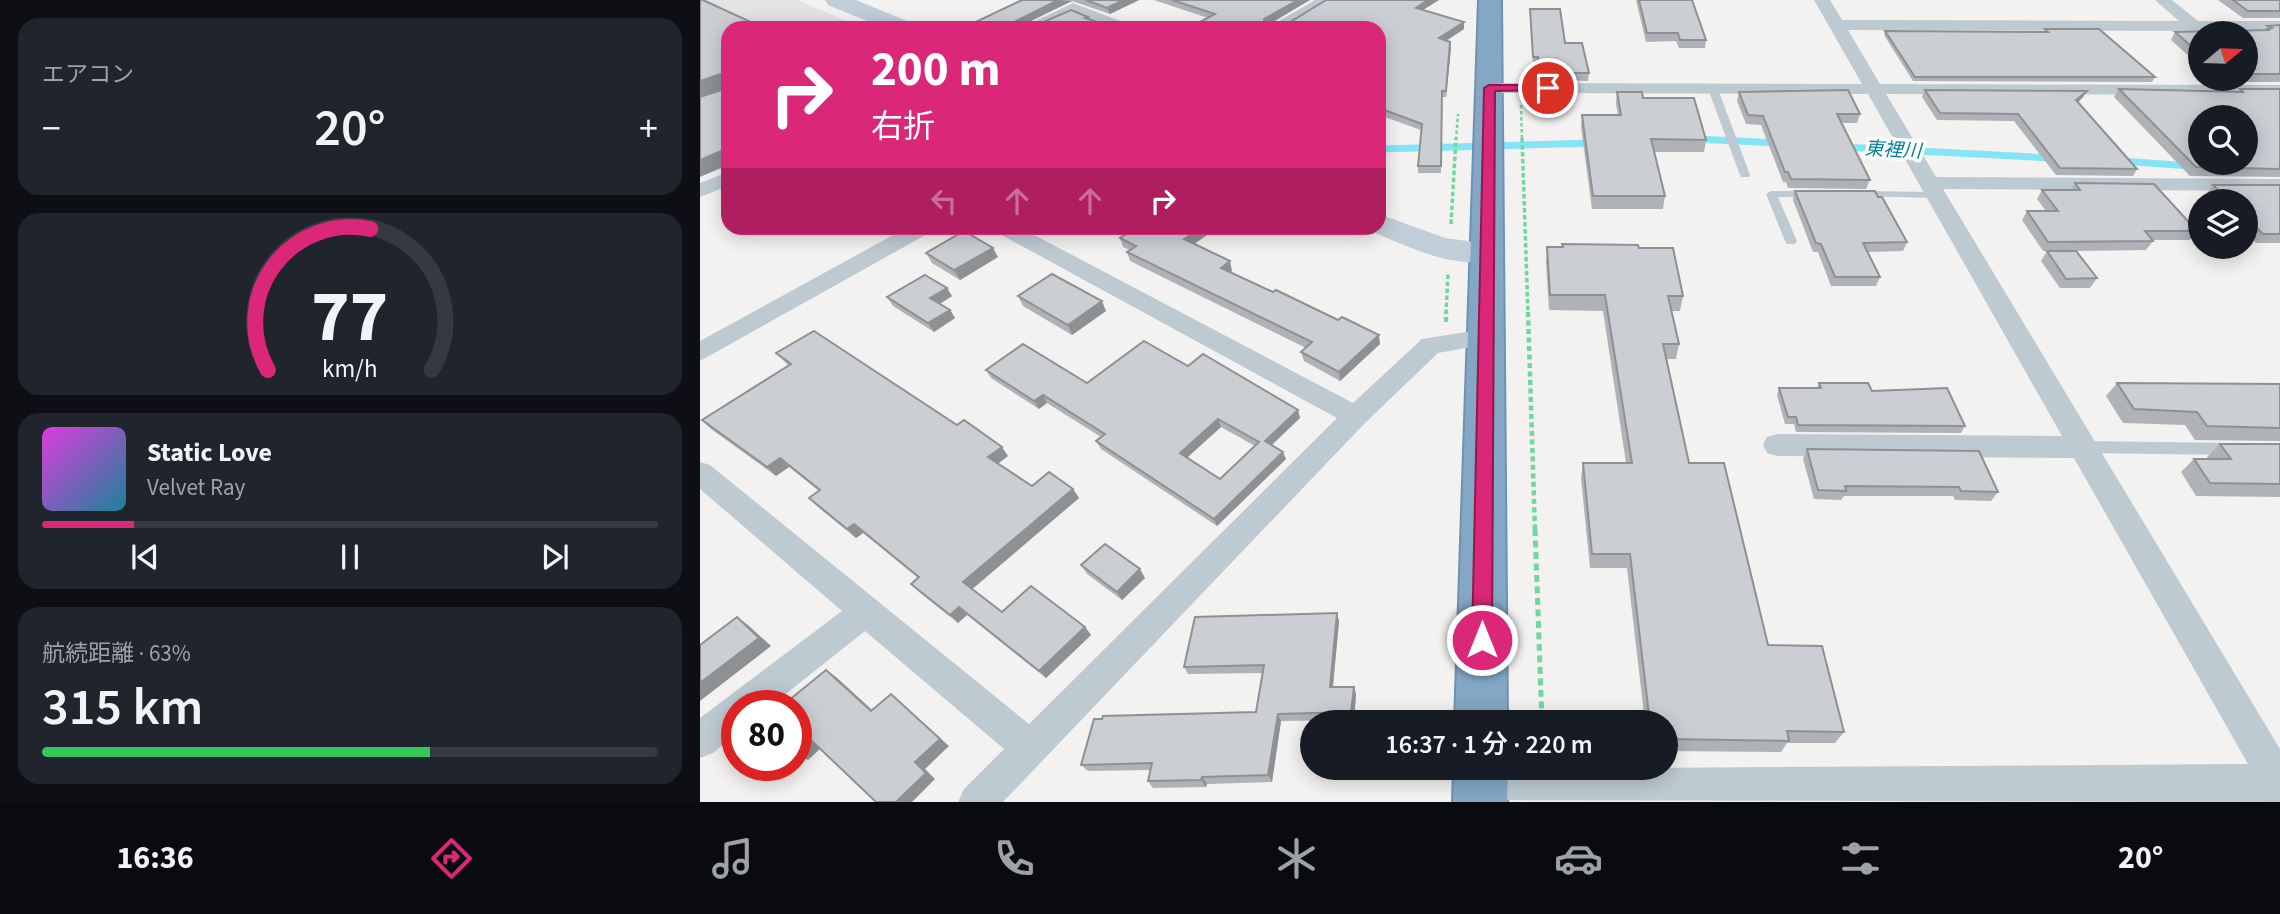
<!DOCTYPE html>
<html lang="ja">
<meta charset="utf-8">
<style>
:root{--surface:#171b24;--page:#20242c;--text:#f1f3f6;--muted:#9ea1a6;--line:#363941;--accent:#db2777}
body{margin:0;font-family:"Source Sans 3","Noto Sans JP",sans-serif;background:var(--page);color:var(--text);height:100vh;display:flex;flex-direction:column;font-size:26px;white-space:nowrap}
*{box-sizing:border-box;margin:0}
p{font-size:23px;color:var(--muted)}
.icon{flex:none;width:38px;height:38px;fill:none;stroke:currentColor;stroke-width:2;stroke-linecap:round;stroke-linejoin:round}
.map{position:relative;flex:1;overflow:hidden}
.side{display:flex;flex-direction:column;gap:18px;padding:18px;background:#0d0f14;width:700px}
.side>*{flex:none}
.banner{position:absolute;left:21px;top:21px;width:665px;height:214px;border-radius:21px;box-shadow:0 4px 18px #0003;background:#db2777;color:#fff;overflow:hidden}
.needle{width:46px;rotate:71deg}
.tools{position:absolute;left:1488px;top:21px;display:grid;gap:14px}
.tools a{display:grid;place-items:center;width:70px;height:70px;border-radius:50%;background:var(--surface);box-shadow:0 4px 18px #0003;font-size:35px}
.speed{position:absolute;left:21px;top:690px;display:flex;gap:14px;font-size:35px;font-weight:700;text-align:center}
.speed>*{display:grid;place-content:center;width:91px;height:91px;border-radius:50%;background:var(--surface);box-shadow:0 4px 18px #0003;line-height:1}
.speed .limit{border:10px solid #d22;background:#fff;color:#111}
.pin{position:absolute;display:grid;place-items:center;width:60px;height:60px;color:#fff;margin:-30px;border:4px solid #fff;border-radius:50%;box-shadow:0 2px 7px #0007}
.me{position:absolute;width:77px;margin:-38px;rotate:0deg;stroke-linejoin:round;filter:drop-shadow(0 0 5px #0008)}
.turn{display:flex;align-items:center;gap:24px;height:147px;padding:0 35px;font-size:32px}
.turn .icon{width:91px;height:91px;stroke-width:2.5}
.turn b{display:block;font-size:49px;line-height:60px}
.lanes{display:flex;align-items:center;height:66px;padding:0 35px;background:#0003;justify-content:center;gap:35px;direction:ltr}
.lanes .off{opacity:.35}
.big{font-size:52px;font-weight:600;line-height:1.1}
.side .widget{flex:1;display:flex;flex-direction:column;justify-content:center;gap:10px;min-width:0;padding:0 24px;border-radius:21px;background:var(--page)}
.side .dial{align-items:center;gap:0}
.dial svg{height:182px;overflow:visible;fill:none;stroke:var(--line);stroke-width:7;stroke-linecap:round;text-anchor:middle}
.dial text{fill:var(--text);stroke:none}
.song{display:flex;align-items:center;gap:21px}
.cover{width:84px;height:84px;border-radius:10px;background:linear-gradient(135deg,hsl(300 70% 55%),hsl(190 70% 35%))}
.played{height:7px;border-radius:4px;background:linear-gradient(90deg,var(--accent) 15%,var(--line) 15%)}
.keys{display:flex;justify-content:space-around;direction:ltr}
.heat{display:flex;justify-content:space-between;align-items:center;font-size:38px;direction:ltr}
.charge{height:10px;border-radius:5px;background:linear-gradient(90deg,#34c759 63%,var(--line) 0)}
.trip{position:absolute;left:600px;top:710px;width:378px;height:70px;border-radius:35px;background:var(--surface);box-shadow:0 4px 18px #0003;font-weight:600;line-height:70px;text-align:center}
.tabs{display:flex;height:112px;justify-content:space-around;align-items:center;background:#090b0e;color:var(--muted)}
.tabs .icon{width:49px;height:49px}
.tabs .current{color:var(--accent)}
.tabs b{font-size:32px;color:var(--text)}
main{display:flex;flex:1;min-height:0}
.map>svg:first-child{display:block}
</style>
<main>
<section class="side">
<div class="widget"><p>エアコン</p>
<div class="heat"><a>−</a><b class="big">20°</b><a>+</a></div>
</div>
<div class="widget dial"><svg viewBox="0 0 100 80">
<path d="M14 69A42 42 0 1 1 86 69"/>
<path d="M14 69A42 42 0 0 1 59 7" stroke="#db2777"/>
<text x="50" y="56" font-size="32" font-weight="700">77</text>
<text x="50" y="72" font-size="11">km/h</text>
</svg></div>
<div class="widget">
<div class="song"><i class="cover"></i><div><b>Static Love</b><p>Velvet Ray</p></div></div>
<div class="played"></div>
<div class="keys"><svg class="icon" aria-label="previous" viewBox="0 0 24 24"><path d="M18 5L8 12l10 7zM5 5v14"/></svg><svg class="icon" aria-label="pause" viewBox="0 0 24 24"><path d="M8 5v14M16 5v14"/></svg><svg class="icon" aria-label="next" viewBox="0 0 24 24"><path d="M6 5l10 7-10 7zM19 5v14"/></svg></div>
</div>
<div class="widget"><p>航続距離 · 63%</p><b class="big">315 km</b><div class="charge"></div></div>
</section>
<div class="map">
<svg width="1580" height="802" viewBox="0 0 1580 802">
<rect width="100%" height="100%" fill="#f4f1f1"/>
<polygon fill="#e5e2e3" points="0,0 97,0 163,28 28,28 28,89 0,101"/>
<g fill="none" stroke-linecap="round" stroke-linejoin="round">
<polyline stroke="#85e5f6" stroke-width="5" points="995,139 1014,140"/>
<g stroke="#85e5f6" stroke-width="7">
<polyline points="995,139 1079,143"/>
<polyline points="1142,147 1351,158"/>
<polyline points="679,149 894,143"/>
<polyline points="1421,161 1491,166"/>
</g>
<defs>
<g id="highway">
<polygon points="779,0 801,0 807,723 755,723"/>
<polygon points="754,768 808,768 807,802 753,802"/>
</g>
</defs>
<use href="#highway" stroke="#6f92b1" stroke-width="4"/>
<g stroke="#70d79f" stroke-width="2.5" stroke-dasharray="3.5 2.5" stroke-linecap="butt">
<polyline points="821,105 822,140"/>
<polyline points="756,140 758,114"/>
</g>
<g stroke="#70d79f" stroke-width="3.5" stroke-dasharray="4.5 2.5" stroke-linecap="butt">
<polyline points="822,138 828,314"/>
<polyline points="751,224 756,138"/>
<polyline points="746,314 748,274"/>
</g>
<g stroke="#70d79f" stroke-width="4.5" stroke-dasharray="5 3.5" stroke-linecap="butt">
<polyline points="828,312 835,531"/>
<polyline points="746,322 746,312"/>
</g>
<polyline stroke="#70d79f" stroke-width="5" stroke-dasharray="7 4.5" stroke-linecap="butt" points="835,529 842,723"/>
<g fill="#becad2" fill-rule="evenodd">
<polygon points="1010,87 1018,89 1050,175 1049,177 1041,177 1040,175 1008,89"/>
<polygon points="1071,191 1113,191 1118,194 1113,197 1078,197 1097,241 1095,244 1087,244 1085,241 1066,194"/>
<polygon points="1158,191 1236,192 1241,195 1236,198 1154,196 1154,192"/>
<polygon points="1383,441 1533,443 1538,445 1540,449 1538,453 1533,455 1383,453 1378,451 1376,447 1378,443"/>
</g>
<g fill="#becad2" fill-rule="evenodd">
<polygon points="615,0 634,0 587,28 567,28"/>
<polygon points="1114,0 1130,0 1142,20 1479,21 1455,0 1472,0 1498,21 1580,21 1580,31 1148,30 1180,84 1580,85 1580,95 1186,94 1236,177 1580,179 1580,191 1243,189 1580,749 1580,802 768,800 763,787 768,774 781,769 1548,764 1374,458 1077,456 1067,453 1063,445 1067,437 1077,434 1362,436 1168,94 789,93 780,88 789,83 1162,84"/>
<polygon points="373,3 431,25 433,28 411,28 373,14 342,28 321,28"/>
<polygon points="28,172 28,186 0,197 0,183"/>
<polygon points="206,228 232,228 229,233 0,361 0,341"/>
<polygon points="296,228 321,228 653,403 722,339 785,329 794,331 797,337 794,343 738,353 665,423 303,802 258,802 264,789 304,749 165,631 72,705 37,705 37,733 13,753 0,758 0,718 142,611 0,489 0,462 10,465 329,724 637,418 298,233"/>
</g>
<g fill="#c0ceda" fill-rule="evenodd">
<polygon points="125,0 156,0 212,23 216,28 184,28 128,5"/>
<path d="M679 214 745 238 797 245 802 252 797 259C753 271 708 246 668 230L666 228H679Z"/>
</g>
<use href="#highway" fill="#84a7c5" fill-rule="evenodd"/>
</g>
<g fill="#afb2b6" fill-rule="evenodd">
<polygon points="322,0 439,0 410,14 372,1 325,24 339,24 389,20 416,28 266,28 265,27"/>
<polygon points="454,0 610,0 570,23 587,24 626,0 739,0 723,10 764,29 746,40 751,48 746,97 742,97 741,173 718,173 718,166 721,130 679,115 679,28 489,28 508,18"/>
<polygon points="936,0 992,0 1006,40 1005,48 979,48 976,41 946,42"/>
<polygon points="1518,0 1580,0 1580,18 1543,18"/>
<polygon points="830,9 865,43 889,73 888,81 838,80 838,64 833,64"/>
<polygon points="1580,25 1580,82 1518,82 1514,79 1545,79 1545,33 1500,33 1500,66 1471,40 1475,32 1565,30 1568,26"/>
<polygon points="1345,29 1455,77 1452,82 1213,81 1184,35 1185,31 1344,32"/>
<polygon points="1419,89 1538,92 1540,89 1580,89 1580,177 1490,176 1414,97"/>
<polygon points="1225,90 1383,97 1378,102 1437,169 1433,176 1356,175 1314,121 1237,120 1222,97"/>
<polygon points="917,92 943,98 1006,140 1004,152 954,152 965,196 963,209 892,209 881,127 882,115 918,115 916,104"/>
<polygon points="1039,92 1160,114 1157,123 1141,123 1170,180 1166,189 1088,188 1086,182 1083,182 1061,125 1046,124 1037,101"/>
<polygon points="1375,183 1497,231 1490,240 1452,240 1453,241 1446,250 1377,251 1397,278 1390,288 1360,288 1341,261 1347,251 1343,251 1322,220 1327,211 1346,211 1337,199 1342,190 1371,190"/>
<polygon points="1513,185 1580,185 1580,243 1556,243 1545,232 1545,201 1515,201 1507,193"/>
<polygon points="1095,191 1178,197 1207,242 1203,251 1167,252 1180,277 1176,286 1131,286 1118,252 1113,252 1093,200"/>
<polygon points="435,228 517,228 493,244 532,271 530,272 680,344 640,381 604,361 601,352 606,348 430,261 427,252 430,250 423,247 420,238"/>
<polygon points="847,247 939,248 983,296 980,311 972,311 979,344 976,359 967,359 989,463 1068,645 1144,732 1135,743 1087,743 1081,752 966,751 966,723 945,723 927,568 890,568 881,478 883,463 926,463 903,311 849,310 846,262"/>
<polygon points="226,253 298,257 260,280 232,263"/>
<polygon points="252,296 240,304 250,310 255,318 234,332 193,306 187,297"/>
<polygon points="318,296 406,311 372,335 323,306"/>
<polygon points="76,353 257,425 308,456 298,464 332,486 373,489 379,498 272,589 302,612 385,627 391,635 346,678 267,615 258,623 219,592 211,584 218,578 163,533 156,538 118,507 109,498 119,491 89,467 76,476 11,429 2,420 89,366"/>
<path d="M488 366 598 410 600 418 572 445 586 459 517 526 401 449 396 441 401 437 347 403 339 409 291 378 286 370 387 383ZM521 427 555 446 520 479 487 458Z"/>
<polygon points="1119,383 1172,391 1265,426 1261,433 1096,432 1094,424 1085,424 1077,395 1079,388 1117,388"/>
<polygon points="1417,383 1580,384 1580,441 1495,440 1485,425 1423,423 1406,396"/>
<polygon points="1520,444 1580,444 1580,497 1496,496 1481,472 1494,459 1508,459 1507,457"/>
<polygon points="1107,449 1298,492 1291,501 1255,500 1253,496 1144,496 1141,500 1114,499 1103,459"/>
<polygon points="381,565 445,578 422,600 387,574"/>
<polygon points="639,621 633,687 654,687 656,694 654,720 581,721 572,782 507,784 506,787 453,788 448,781 450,770 388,771 381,765 556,712 562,673 488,674 484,667"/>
</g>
<g fill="#8e9194">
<polygon points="358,0 372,1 318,27 316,21"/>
<polygon points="423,0 439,0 410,14 407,8"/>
<polygon points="598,0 610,0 566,26 564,23 564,19"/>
<polygon points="728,0 739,0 716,14 716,8"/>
<polygon points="764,22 764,29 740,45 739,38"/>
<polygon points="750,42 751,48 746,97 746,91"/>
<polygon points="21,74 28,87 0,97 0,81"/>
<polygon points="1387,91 1383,97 1373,107 1376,100"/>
<polygon points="28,148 28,165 0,177 0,160"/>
<polygon points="501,228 517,228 487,249 484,239"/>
<polygon points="293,248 298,257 260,280 254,270"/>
<polygon points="530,261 532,271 524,277 521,268"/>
<polygon points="247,288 252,296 236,306 230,298"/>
<polygon points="402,301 406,311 372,335 368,325"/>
<polygon points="250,310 255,318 234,332 228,323"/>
<polygon points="679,335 680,344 640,381 639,372"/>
<polygon points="343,395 347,403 339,409 334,401"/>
<polygon points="598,410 600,418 567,449 565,441"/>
<polygon points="518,419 521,427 483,461 480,453"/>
<polygon points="302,447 308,456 294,466 288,457"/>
<polygon points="583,452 586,459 517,526 514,519"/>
<polygon points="80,458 89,467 76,476 67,467"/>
<polygon points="373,489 379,498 270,591 263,582"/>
<polygon points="154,524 163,533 156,538 147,529"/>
<polygon points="440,569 445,578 422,600 417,592"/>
<polygon points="259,607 267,615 258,623 250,615"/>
<polygon points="637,613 639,621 632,695 630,687"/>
<polygon points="37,617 49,626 71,646 0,701 0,683"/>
<polygon points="385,627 391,635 346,678 339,671"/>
<polygon points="126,670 136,677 181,718 171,711"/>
<polygon points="654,687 656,694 654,720 651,712"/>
<polygon points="191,694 249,746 225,769 235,779 212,802 196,802 215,762"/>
<polygon points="578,714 581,721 572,782 568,775"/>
<polygon points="111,740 122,747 108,760 96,753"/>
<polygon points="502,777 507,784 506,787 501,780"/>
</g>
<g fill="#cbcfd4" stroke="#8e9194" stroke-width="2" fill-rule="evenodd">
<polygon points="0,0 3,0 64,28 28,28 28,148 0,160 0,97 21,90 21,74 0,81"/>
<polygon points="322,0 358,0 316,21 318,24 339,24 371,10 388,17 385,18 416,28 270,28 265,27"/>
<polygon points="386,0 423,0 407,8"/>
<polygon points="472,0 598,0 564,19 564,23 587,24 626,0 728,0 716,8 764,22 739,38 750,42 746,91 742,91 741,166 718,166 722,124 679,108 679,28 489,28 515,14"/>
<polygon points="939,0 992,0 1006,40 980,40 978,33 947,33"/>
<polygon points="1533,0 1580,0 1580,11 1548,11"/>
<polygon points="830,9 860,9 865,43 882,43 889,73 839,73 838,57 833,57"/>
<polygon points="1580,25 1580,74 1545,74 1545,33 1500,33 1500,54 1475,32 1570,30 1568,29 1572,28 1568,26"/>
<polygon points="1345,29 1399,29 1455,77 1215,77 1185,31 1348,32"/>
<path d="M1419 89 1543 92 1540 89H1580V169L1496 167ZM1500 117H1545V163H1500Z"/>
<polygon points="1148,90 1160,114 1137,114 1170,180 1091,179 1088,172 1085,172 1063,116 1048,115 1039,92"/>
<polygon points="1225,90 1387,91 1376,100 1437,169 1360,168 1318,114 1240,113"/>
<polygon points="917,92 942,92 943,98 994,98 1006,140 951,139 965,196 893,196 882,115 921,115"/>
<polygon points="1375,183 1454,184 1497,231 1445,231 1453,241 1348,242 1327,211 1358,211 1342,190 1380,190"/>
<polygon points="1513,185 1580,185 1580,234 1563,234 1545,217 1545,201 1530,201"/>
<polygon points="1095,191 1175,191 1178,197 1182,197 1207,242 1163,243 1180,277 1135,277 1121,244 1116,243"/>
<polygon points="435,228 501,228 484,239 530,261 521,268 573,292 576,290 638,320 642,317 679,335 639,372 601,352 612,342 427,252 436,246 420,238"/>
<polygon points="264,231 293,248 254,270 226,253"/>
<polygon points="862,244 938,245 939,248 973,248 983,296 968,296 979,344 963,344 989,463 1024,463 1068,645 1122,646 1144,732 1087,731 1089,741 966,739 966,723 950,723 930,554 892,554 883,463 932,463 905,295 850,295 847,247 863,247"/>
<polygon points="1347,251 1376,251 1397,278 1366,279"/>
<polygon points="352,274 402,301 368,325 318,296"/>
<polygon points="225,275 247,288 230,298 250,310 228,323 187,297"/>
<polygon points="114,331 257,425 264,420 302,447 288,457 332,486 349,472 373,489 263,582 302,612 331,586 385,627 339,671 259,607 250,615 211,584 219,577 154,524 147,529 109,498 120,490 80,458 67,467 2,420 91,364 76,353"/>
<path d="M444 341 488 366 503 354 598 410 565 441 583 452 514 519 396 441 405 434 343 395 334 401 286 370 323 344 387 383ZM518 419 559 442 520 479 480 453Z"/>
<polygon points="1119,383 1168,383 1172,391 1247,388 1265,426 1098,425 1096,417 1088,417 1079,388 1121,388"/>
<polygon points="1417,383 1580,384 1580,428 1507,426 1497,412 1434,409"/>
<polygon points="1520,444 1580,444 1580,484 1510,483 1494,459 1531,459"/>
<polygon points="1107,449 1279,451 1298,492 1261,491 1259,487 1145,486 1146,491 1118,490"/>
<polygon points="405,544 440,569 417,592 381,565"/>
<polygon points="637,613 630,687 654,687 651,712 578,714 568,775 502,777 501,780 448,781 452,763 381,765 394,719 402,719 403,716 556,712 564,665 484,667 495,617"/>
<polygon points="37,617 59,638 0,683 0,645"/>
<polygon points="126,670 171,711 191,694 240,739 215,762 226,773 196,802 176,802 111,740 96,753 96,705 83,705"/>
</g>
<polygon fill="#db2777" stroke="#8e194d" stroke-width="2" points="848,85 852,86 852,90 795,91 792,640 789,647 782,649 775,647 772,640 784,88 789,85"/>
<g text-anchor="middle" stroke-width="7" stroke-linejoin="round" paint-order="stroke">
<g font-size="19" font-style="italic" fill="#038299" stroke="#fff">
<text transform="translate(1193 149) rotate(3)" y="7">東裡川</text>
</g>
</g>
</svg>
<div class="tools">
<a><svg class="needle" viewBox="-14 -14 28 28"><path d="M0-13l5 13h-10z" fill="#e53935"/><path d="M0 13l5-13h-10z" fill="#9ea1a6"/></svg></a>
<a><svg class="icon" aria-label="search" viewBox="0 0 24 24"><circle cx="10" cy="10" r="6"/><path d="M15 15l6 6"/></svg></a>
<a><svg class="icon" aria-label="layers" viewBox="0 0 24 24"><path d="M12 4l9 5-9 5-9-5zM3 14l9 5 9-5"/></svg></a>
</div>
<div class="speed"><div class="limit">80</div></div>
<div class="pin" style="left:848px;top:88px;background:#d93025"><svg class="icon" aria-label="arrive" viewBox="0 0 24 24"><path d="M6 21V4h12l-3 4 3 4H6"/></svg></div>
<svg class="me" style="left:782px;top:640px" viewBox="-20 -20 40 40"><circle r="17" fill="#db2777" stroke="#fff" stroke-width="3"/><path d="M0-11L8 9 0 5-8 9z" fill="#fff"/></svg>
<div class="trip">16:37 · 1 分 · 220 m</div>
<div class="banner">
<div class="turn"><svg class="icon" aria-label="right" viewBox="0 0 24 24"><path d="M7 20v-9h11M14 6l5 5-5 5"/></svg><div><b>200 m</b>右折</div></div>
<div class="lanes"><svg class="icon off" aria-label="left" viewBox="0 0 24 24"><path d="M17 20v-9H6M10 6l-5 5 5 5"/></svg><svg class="icon off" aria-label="ahead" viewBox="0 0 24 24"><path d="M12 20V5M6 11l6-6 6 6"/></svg><svg class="icon off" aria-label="ahead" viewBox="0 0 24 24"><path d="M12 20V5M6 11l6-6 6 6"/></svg><svg class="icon" aria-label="right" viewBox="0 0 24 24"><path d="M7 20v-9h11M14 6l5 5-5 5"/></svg></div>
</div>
</div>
</main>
<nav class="tabs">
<b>16:36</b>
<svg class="icon current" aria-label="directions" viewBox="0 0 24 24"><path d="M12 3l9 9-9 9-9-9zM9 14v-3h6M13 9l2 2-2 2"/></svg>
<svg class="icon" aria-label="music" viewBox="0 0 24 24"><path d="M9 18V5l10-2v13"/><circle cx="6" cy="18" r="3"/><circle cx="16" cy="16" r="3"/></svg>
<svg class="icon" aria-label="phone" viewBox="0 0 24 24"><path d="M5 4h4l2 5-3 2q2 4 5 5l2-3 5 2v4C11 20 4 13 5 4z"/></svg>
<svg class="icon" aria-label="climate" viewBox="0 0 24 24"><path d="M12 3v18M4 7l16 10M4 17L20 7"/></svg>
<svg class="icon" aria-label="car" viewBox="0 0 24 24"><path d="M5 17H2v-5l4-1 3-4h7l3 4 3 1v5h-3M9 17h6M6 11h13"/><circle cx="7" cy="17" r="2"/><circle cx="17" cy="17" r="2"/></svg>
<svg class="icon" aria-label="filters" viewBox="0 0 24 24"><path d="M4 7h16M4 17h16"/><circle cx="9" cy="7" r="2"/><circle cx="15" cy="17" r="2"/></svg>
<b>20°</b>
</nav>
